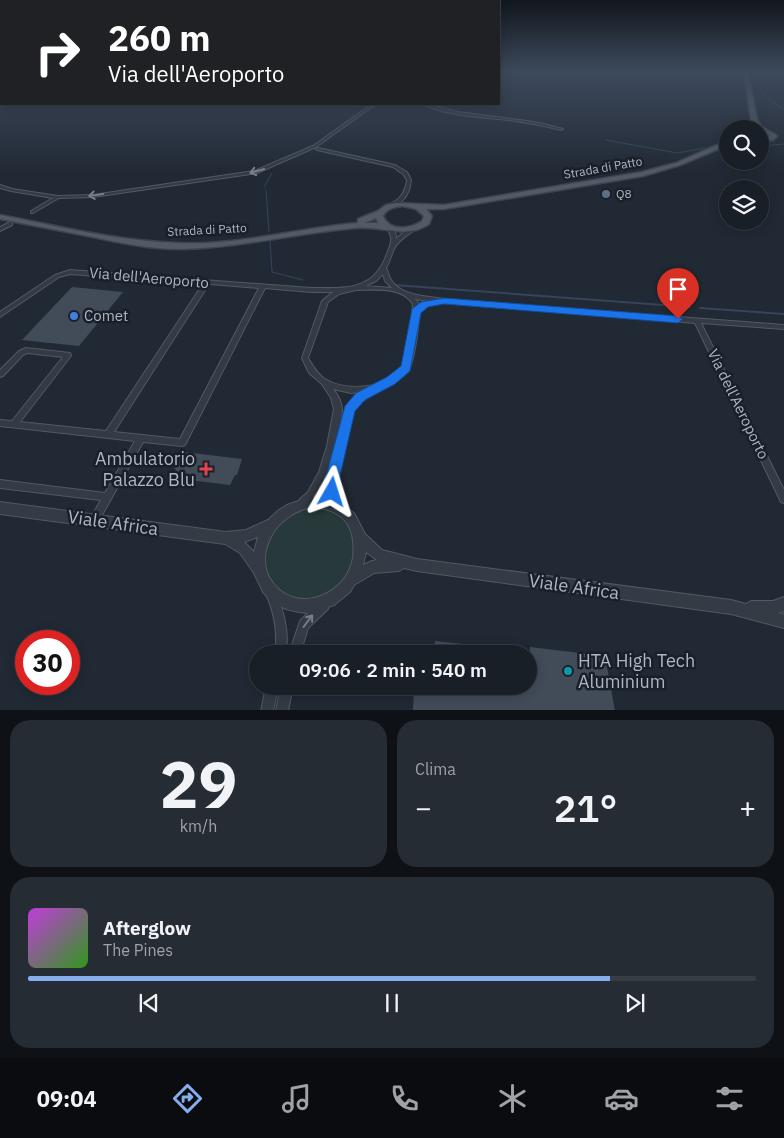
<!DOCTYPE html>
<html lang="it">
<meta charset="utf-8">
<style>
:root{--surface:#191f27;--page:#262c33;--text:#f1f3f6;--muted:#9fa2a7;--line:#373d44;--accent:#87adef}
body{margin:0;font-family:"IBM Plex Sans",sans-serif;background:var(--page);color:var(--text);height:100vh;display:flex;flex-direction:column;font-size:19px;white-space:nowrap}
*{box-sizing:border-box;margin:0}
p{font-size:16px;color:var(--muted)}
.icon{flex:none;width:28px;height:28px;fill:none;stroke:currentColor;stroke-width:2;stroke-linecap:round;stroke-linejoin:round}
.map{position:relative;height:710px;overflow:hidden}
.side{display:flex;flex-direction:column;gap:10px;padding:10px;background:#0e1115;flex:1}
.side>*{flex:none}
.top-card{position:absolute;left:0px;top:0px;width:500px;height:105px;box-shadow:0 2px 12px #0003,0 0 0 1px var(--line);background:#202124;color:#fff;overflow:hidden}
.fabs{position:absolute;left:719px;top:120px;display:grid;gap:10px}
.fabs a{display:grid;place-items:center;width:50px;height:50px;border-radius:50%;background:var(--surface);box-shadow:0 2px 12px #0003,0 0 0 1px var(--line);font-size:25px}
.speed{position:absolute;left:15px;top:630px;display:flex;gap:10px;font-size:25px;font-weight:700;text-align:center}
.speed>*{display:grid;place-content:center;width:65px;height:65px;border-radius:50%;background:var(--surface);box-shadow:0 2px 12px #0003,0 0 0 1px var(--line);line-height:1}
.speed .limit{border:8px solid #d22;background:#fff;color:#111}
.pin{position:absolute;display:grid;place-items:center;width:42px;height:42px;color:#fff;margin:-51px -21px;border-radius:50% 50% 50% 0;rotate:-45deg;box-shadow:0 0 5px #0007}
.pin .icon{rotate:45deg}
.me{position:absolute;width:55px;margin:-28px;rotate:6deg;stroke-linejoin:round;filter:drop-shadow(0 0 4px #0008)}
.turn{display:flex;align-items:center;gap:18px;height:105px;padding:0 25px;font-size:22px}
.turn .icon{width:65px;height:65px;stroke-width:2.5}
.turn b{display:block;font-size:35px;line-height:42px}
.big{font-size:38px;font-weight:600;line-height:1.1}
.side .card{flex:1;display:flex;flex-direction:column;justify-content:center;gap:8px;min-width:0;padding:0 18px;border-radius:20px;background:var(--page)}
.side .dial{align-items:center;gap:0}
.dial b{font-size:65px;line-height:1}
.song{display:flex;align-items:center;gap:15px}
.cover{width:60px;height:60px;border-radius:8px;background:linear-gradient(135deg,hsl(290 70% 55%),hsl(110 70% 35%))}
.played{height:5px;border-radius:2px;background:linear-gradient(90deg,var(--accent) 80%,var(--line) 80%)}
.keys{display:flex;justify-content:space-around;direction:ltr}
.heat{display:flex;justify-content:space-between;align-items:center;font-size:28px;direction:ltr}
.side .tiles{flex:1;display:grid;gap:10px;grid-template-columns:1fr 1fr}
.card:last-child{grid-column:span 2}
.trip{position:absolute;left:249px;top:645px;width:288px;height:50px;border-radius:25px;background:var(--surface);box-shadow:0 2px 12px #0003,0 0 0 1px var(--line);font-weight:600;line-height:50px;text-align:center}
.tab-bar{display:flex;height:80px;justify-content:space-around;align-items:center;background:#0a0c10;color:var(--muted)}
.tab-bar .icon{width:35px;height:35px}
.tab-bar .active{color:var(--accent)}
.tab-bar b{font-size:22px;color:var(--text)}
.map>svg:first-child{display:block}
</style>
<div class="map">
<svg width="784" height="711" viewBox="0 0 784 711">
<rect width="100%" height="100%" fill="#212934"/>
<path fill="#27393a" d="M316 506C380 517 358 600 304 599 295 599 286 597 279 591 260 574 261 553 273 533 276 529 278 523 282 520 292 513 304 508 316 506Z"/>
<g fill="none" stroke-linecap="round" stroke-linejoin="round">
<g stroke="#36445b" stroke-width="1">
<polyline points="728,72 737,74"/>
<polyline points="748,76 767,98 784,110"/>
<polyline points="606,140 677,153 705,148"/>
<polyline points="760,146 784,144"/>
<polyline points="725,151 728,151"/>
<polyline points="264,187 272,173"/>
<polyline points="266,190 269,232"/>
<polyline points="270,240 272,272 303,280"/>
</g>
<g stroke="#36445b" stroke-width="2">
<polyline points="394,285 690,307"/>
<polyline points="700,308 784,314"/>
</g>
</g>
<g fill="#424c59">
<polygon points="72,287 123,292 79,346 22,340"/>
<polygon points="184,452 242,459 237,475 235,475 230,485 172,478 176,469 174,469"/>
<polygon points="435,641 519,650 519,654 434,654"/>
<polygon points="530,647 605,656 615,711 413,711 414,686 528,686 528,651 530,652"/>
</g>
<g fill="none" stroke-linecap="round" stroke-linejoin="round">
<defs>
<g id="minor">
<rect x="0" y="74" width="1" height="2"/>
<polygon points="372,104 376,104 316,147 257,173 93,197 59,198 33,213 31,213 31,211 53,198 11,191 0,188 0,185 12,189 58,196 93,195 254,171 313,146"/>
<path d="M422 104H427L458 112 527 121 544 124 563 129 561 130C543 126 525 122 507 120 479 117 448 116 422 104Z"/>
<path d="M318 148 395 165 407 172 411 180C410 193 403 206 388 207V205C400 200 405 193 407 180L403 174 393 167 317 150 316 149Z"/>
<polygon points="10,222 12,223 12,225 0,231 0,227"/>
<path d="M389 225C393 227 397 235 396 239 401 234 408 228 415 228L416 229C408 235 398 240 394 249 391 255 390 262 386 268 388 272 389 277 391 280 401 296 427 296 444 299L784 325V329L701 323 784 490V503L781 502 695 323 444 303 415 299C417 301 419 303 419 305 421 315 414 364 408 371 400 382 387 387 374 390V393L356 406 352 416 336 482 338 497 345 508 343 511 340 512 337 511 330 498 328 482 344 416 350 402 364 392 351 393 333 389C338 395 342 403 342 411 340 434 325 496 303 506L300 505 299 502 300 499 308 492 319 472 327 446 334 409 331 398 322 384 309 373 302 358 322 301 333 292H311L265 288 185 445 182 446 143 442 97 524 94 525 91 524 89 521 101 500 0 488V480L105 493 135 441 0 426V420L12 421 63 357 27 353 23 355 3 376 0 377V370L19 351 26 348 70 353 71 355 70 357 20 422 106 431 203 284 70 274 59 277 0 317V312L55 275 70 270 311 288C342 288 373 292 386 256 388 251 392 243 391 238 391 234 388 230 386 227ZM383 274 385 281 392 288 366 286 376 281ZM209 284 259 288 180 439 114 432ZM356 290C375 290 401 286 413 304 412 316 409 360 402 368 387 389 346 392 325 379 317 374 313 366 308 358L328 302 339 294Z"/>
<path d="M272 591 276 592C284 613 289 631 286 654H275C278 633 275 615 267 596L268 592Z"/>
<polygon points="324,600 328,601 329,605 328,609 308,628 300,654 289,654 300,621 320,601"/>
<polygon points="266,686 278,686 273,711 261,711"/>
<polygon points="281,686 293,686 288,711 276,711"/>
</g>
<path id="tertiary" d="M310 497 334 500 354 513 365 534 382 550 417 559 731 600 746 604 751 601H773L784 597V611L778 613 784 614V628L731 614 417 571 404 568 399 571 374 573 354 585 350 592 334 605 308 613 299 612 286 609 271 601 263 592 254 573 240 553 225 544 0 514V502L226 532 246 530 268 520 279 510 287 505ZM310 507C317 508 326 508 333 512 345 517 352 528 353 541 354 550 354 559 350 568 338 598 295 612 273 583 257 563 267 533 286 519 293 513 301 510 310 507ZM258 537 254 552 244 542ZM366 552 377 560 372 561 363 565Z"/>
<g id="primary">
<polygon points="744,72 748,72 757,120 762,127 776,135 777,136 773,140 760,142 760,138 770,136 760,131 760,129 730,129 743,124 754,125 751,120"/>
<path d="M728 140V145L680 165 643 176 444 209H426L432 216 429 224C405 240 381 225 356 228 296 233 239 248 179 249 150 249 121 243 93 237 62 231 31 225 0 219V215C58 226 117 241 177 243 237 246 298 228 358 223V219L378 211 386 205 396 203 444 205 642 172 676 163ZM403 206 416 209 424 216 422 221C410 229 390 232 383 216 387 208 395 207 403 206ZM376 218 378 223H364Z"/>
</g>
<rect id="trunk" x="0" y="89" width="1" height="4"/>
</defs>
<use href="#minor" stroke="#525963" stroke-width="2"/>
<use href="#tertiary" stroke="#525963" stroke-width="2"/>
<use href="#primary" stroke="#3e444f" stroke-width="3"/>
<use href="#trunk" stroke="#3f4650" stroke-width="3"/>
<use href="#minor" fill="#343b45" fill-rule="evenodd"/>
<use href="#tertiary" fill="#343b45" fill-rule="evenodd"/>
<use href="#primary" fill="#525a65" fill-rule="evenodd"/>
<use href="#trunk" fill="#5e5e5c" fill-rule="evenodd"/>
</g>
<defs><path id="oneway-shaft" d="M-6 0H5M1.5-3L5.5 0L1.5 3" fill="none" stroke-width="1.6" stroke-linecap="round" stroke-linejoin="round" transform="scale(1.25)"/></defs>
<g stroke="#777f8a">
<use href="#oneway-shaft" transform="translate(257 171) rotate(164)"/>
<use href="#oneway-shaft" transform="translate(96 195) rotate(172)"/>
<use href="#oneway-shaft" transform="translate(308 621) rotate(-53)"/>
</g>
<linearGradient id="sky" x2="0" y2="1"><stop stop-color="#12171d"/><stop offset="0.42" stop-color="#3d495c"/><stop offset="1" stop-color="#3d495c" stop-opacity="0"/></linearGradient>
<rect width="784" height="172" fill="url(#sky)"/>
<polygon fill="#1a73e8" stroke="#114b97" points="444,298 678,316 683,319 678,323 444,304 428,307 421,313 410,371 395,384 365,400 355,411 340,476 340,492 337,497 332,499 327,497 325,492 326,476 345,406 356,393 387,377 401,366 412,309 421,302"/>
<circle fill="#5c6f8a" stroke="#1a202a" stroke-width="2" cx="606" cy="194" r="5"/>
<circle fill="#3f7fe0" stroke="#1a202a" stroke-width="2" cx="74" cy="316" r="5"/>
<path fill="#e0444e" stroke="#1a202a" stroke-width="2" d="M203.5 461.5h5v5h5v5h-5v5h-5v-5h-5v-5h5z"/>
<circle fill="#0f9aa8" stroke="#1a202a" stroke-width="2" cx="568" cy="671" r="5"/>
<g text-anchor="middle" stroke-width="5" stroke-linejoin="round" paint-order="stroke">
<g font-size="12" fill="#aeb6c2" stroke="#1a202a">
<text transform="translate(603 168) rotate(-10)" y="4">Strada di Patto</text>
<text transform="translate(207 230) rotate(-3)" y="4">Strada di Patto</text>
</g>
<g font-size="12" fill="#aeb6c2" stroke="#1a202a" text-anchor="start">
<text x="616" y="198">Q8</text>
</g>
<g font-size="15" fill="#aeb6c2" stroke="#1a202a">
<text transform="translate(149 278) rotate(5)" y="5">Via dell'Aeroporto</text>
<text transform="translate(738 404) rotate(64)" y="5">Via dell'Aeroporto</text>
</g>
<g font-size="15" fill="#aeb6c2" stroke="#1a202a" text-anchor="start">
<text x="84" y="321">Comet</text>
</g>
<g font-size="18" fill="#aeb6c2" stroke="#1a202a" text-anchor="end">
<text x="195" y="465">Ambulatorio<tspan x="195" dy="21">Palazzo Blu</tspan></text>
<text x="578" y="667" text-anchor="start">HTA High Tech<tspan x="578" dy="21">Aluminium</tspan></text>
</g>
<g font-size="18" fill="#aeb6c2" stroke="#1a202a">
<text transform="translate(113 523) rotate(8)" y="6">Viale Africa</text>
<text transform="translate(574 587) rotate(8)" y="6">Viale Africa</text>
</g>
</g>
</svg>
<div class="fabs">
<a><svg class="icon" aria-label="search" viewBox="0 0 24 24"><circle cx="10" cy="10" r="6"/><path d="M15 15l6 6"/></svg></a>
<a><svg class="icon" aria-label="layers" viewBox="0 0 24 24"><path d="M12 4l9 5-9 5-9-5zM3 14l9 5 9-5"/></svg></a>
</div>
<div class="speed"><div class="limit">30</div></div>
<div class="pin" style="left:678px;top:319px;background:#d93025"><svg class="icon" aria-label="arrive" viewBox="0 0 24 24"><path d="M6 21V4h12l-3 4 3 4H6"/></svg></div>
<svg class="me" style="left:332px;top:492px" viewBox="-20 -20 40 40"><path d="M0-17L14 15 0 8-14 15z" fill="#1a73e8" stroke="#fff" stroke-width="4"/></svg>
<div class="trip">09:06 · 2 min · 540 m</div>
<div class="top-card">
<div class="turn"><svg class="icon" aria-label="right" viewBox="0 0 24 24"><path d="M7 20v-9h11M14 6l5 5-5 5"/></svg><div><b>260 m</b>Via dell'Aeroporto</div></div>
</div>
</div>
<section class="side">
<div class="tiles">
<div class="card dial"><b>29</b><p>km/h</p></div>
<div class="card"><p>Clima</p>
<div class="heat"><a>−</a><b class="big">21°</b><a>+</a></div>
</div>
<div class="card">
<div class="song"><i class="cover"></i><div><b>Afterglow</b><p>The Pines</p></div></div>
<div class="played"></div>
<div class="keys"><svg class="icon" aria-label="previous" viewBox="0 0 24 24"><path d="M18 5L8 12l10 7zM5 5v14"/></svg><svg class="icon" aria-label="pause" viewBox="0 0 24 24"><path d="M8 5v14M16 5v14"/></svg><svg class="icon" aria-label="next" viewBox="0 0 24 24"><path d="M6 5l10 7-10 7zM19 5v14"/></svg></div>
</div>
</div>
</section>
<nav class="tab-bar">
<b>09:04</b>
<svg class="icon active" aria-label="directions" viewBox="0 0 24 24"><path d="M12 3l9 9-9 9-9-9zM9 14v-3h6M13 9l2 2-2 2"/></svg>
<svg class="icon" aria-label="music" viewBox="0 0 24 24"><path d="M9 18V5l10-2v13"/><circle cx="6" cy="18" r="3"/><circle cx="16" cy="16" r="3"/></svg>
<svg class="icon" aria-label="phone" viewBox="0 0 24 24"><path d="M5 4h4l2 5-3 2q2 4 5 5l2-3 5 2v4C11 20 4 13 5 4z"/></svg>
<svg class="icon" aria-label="climate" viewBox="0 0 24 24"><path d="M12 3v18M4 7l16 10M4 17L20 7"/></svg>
<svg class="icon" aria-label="car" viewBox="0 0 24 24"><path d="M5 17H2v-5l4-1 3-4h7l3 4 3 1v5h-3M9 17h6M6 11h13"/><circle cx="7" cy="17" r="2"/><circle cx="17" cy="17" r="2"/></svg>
<svg class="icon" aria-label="filters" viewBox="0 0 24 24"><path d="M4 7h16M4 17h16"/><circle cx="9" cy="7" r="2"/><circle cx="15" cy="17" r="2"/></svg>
</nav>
